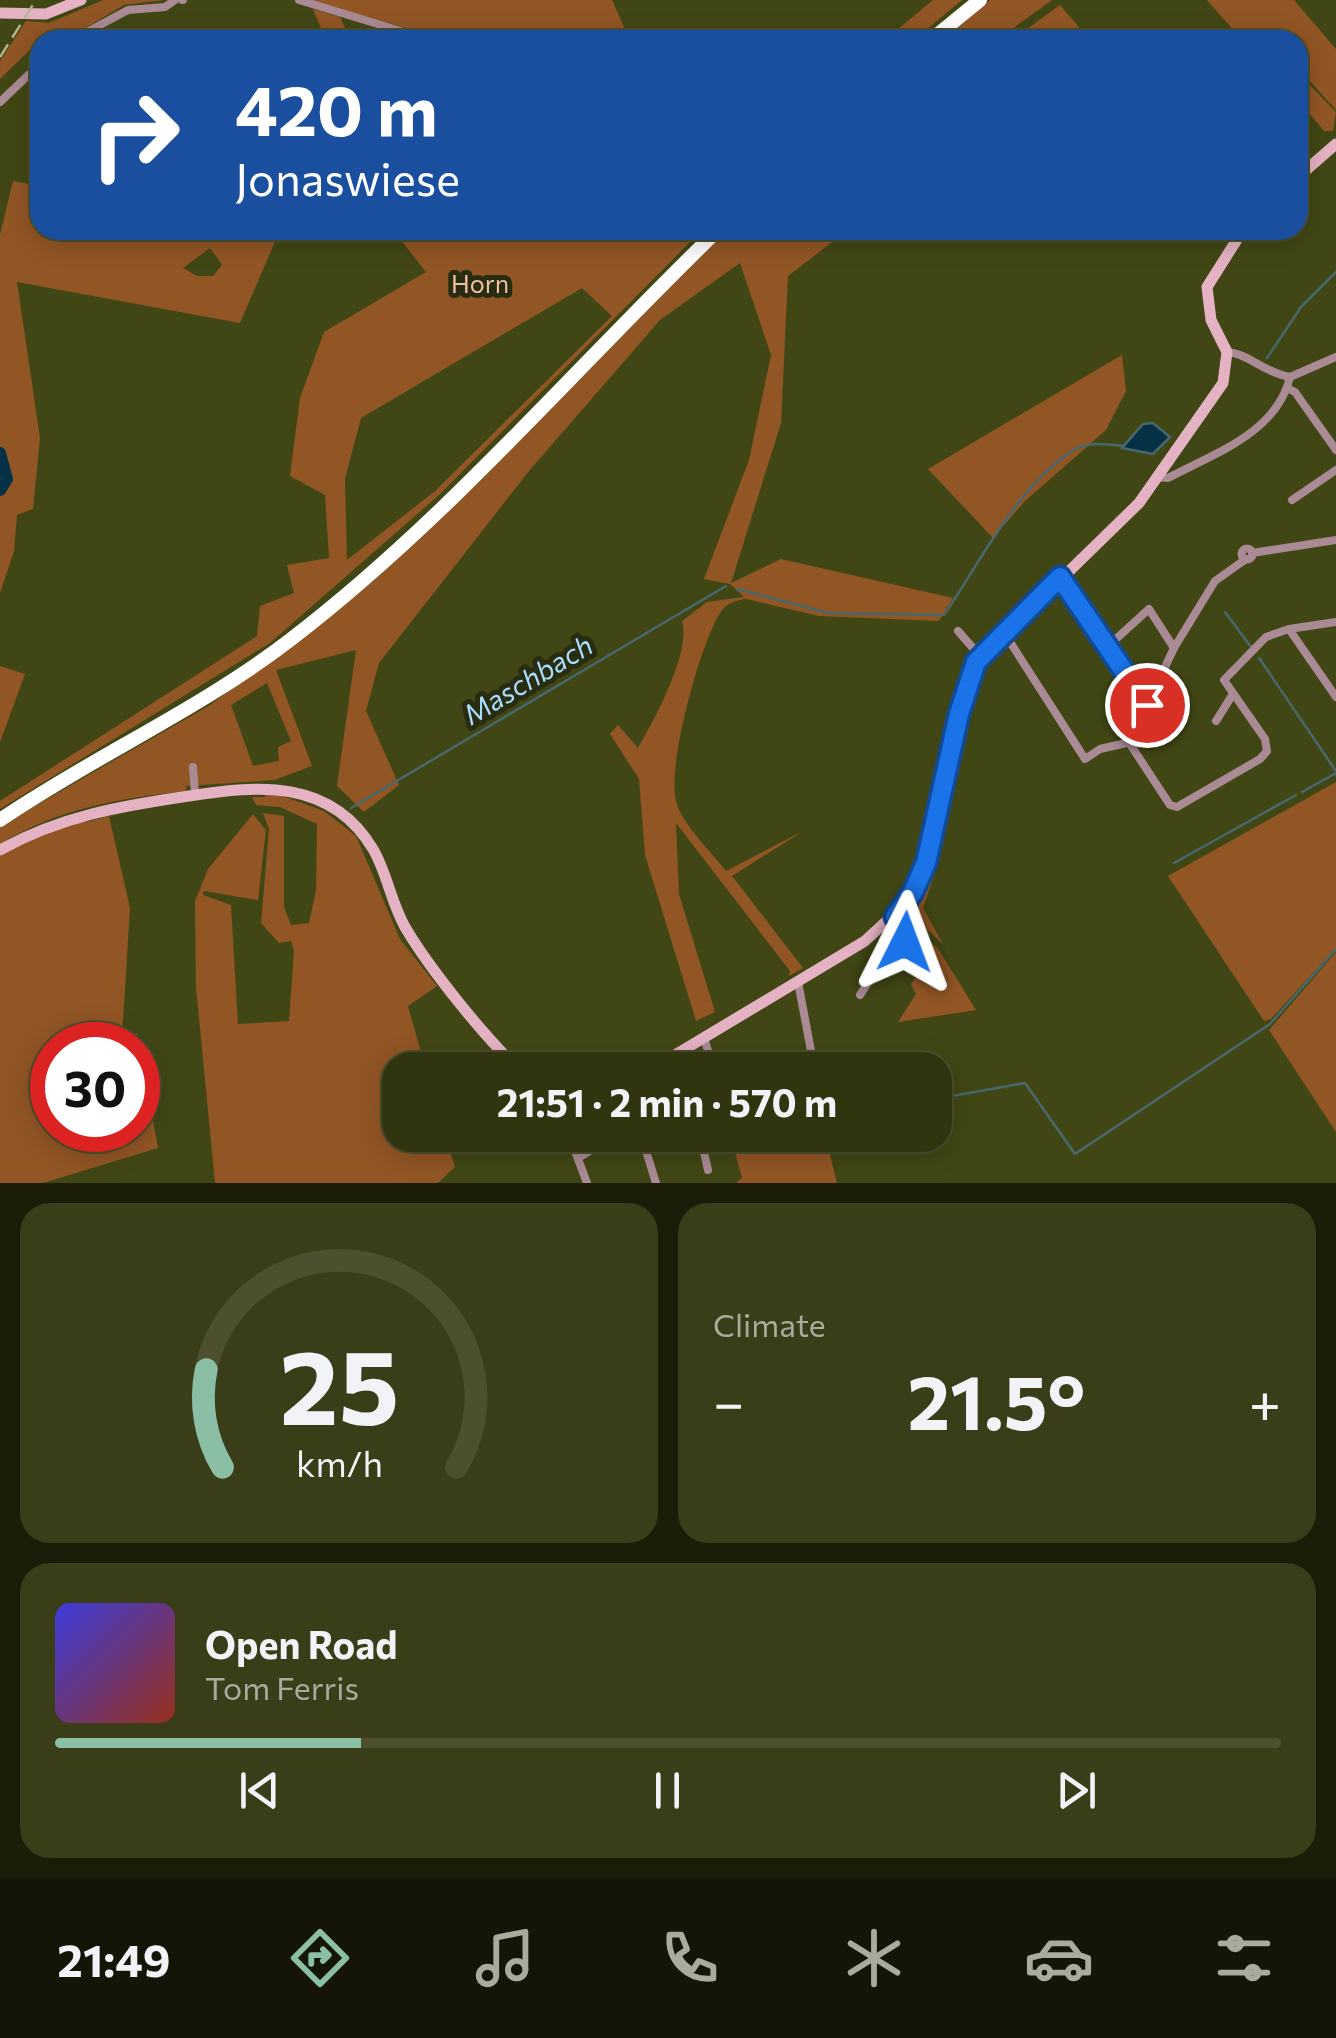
<!DOCTYPE html>
<meta charset="utf-8">
<style>
:root{--surface:#31350f;--page:#393d18;--text:#f1f3f6;--muted:#a8ab9e;--line:#4c502f;--accent:#8abfa5}
body{margin:0;font-family:Commissioner,sans-serif;background:var(--page);color:var(--text);height:100vh;display:flex;flex-direction:column;font-size:38px;white-space:nowrap}
*{box-sizing:border-box;margin:0}
p{font-size:32px;color:var(--muted)}
.icon{flex:none;width:55px;height:55px;fill:none;stroke:currentColor;stroke-width:2;stroke-linecap:round;stroke-linejoin:round}
.map{position:relative;height:1183px;overflow:hidden}
.sheet{display:flex;flex-direction:column;gap:20px;padding:20px;background:#1b1d08;flex:1}
.sheet>*{flex:none}
.guide{position:absolute;left:30px;top:30px;width:1278px;height:210px;border-radius:30px;box-shadow:0 5px 25px #0003,0 0 0 2px var(--line);background:#1a4fa0;color:#fff;overflow:hidden}
.speed{position:absolute;left:30px;top:1022px;display:flex;gap:20px;font-size:50px;font-weight:700;text-align:center}
.speed>*{display:grid;place-content:center;width:130px;height:130px;border-radius:50%;background:var(--surface);box-shadow:0 5px 25px #0003,0 0 0 2px var(--line);line-height:1}
.speed .limit{border:15px solid #d22;background:#fff;color:#111}
.pin{position:absolute;display:grid;place-items:center;width:85px;height:85px;color:#fff;margin:-42px;border:5px solid #fff;border-radius:50%;box-shadow:0 2px 10px #0007}
.me{position:absolute;width:110px;margin:-55px;rotate:3deg;stroke-linejoin:round;filter:drop-shadow(0 0 8px #0008)}
.turn{display:flex;align-items:center;gap:35px;height:210px;padding:0 40px;font-size:45px}
.turn .icon{width:130px;height:130px;stroke-width:2.5}
.turn b{display:block;font-size:70px;line-height:85px}
.big{font-size:75px;font-weight:700;line-height:1.1}
.sheet .widget{flex:1;display:flex;flex-direction:column;justify-content:center;gap:15px;min-width:0;padding:0 35px;border-radius:30px;background:var(--page)}
.sheet .dial{align-items:center;gap:0}
.dial svg{height:260px;overflow:visible;fill:none;stroke:var(--line);stroke-width:7;stroke-linecap:round;text-anchor:middle}
.dial text{fill:var(--text);stroke:none}
.song{display:flex;align-items:center;gap:30px}
.cover{width:120px;height:120px;border-radius:15px;background:linear-gradient(135deg,hsl(240 70% 55%),hsl(10 70% 35%))}
.played{height:10px;border-radius:5px;background:linear-gradient(90deg,var(--accent) 25%,var(--line) 25%)}
.keys{display:flex;justify-content:space-around;direction:ltr}
.heat{display:flex;justify-content:space-between;align-items:center;font-size:55px;direction:ltr}
.sheet .tiles{flex:1;display:grid;gap:20px;grid-template-columns:1fr 1fr}
.widget:last-child{grid-column:span 2}
.trip{position:absolute;left:382px;top:1052px;width:570px;height:100px;border-radius:30px;background:var(--surface);box-shadow:0 5px 25px #0003,0 0 0 2px var(--line);font-weight:700;line-height:100px;text-align:center}
.dock{display:flex;height:160px;justify-content:space-around;align-items:center;background:#141506;color:var(--muted)}
.dock .icon{width:70px;height:70px}
.dock .current{color:var(--accent)}
.dock b{font-size:45px;color:var(--text)}
.map>svg:first-child{display:block}
</style>
<div class="map">
<svg width="1336" height="1183" viewBox="0 0 1336 1183">
<rect width="100%" height="100%" fill="#414714"/>
<g fill="#925625" fill-rule="evenodd">
<polygon points="103,0 164,0 124,5 65,40 40,40 0,79 0,61 26,21 49,23"/>
<polygon points="307,0 612,0 630,40 540,40 508,31 505,40 449,40"/>
<polygon points="933,0 962,0 914,40 885,40"/>
<polygon points="990,0 1052,0 997,40 941,40"/>
<polygon points="1207,0 1294,0 1336,49 1336,110 1298,68 1298,40 1242,40"/>
<polygon points="1060,5 1090,40 1012,40"/>
<polygon points="313,9 340,17 351,40 326,40"/>
<polygon points="1298,73 1336,112 1333,131 1324,131 1298,100"/>
<path d="M13 181 40 186V230H210L216 239 231 230H280L240 323 17 282 40 438 33 509 17 515 14 551 0 593V235ZM210 248 222 265 213 276H197L183 268Z"/>
<path d="M393 230H702L440 494 270 643 0 809V801L257 636 260 606 294 593 287 565 329 558 325 495 290 476 300 398 324 332 426 272ZM582 288 612 316 435 491 347 560 345 479 361 418Z"/>
<path d="M725 230H768L773 237 771 230H848L788 276 781 423 731 583 781 559 953 598 939 621 819 616 746 599C736 600 726 603 720 613 700 645 667 765 676 801 682 825 711 851 726 871L803 831 732 876 803 968 789 976 790 971 676 823 679 894 715 1012 696 1021 645 855 639 779 610 734 618 725 638 748C655 718 691 653 682 621L707 602 744 597 730 584 704 579 749 460 771 355 740 263 660 320 529 471 379 663 366 711 399 785 364 812 337 786 356 650 276 670 312 766 274 780 187 786 186 791C118 799 59 808 0 844V826L210 705 372 582 485 476ZM267 683 291 741 278 747 279 761 253 766 231 705Z"/>
<polygon points="1122,355 1126,391 1106,430 1025,501 993,538 928,469"/>
<polygon points="0,666 25,674 0,742"/>
<polygon points="1336,782 1336,948 1271,1019 1264,1021 1168,876"/>
<polygon points="266,790 324,811 356,836 400,939 437,986 408,1006 426,1070 400,1070 400,1135 445,1135 455,1167 438,1183 215,1183 196,987 195,901 208,869 253,814 266,830 258,900 204,891 203,895 231,905 238,1024 289,1021 294,951 291,941 279,943 261,923 269,829 263,813 284,816 284,907 291,925 309,923 316,890 317,824 280,807 256,805 252,797 265,797"/>
<polygon points="947,804 939,860 923,908 943,944 922,925 921,917 911,923 905,917 929,876"/>
<path d="M109 816 130 908 122 1036 137 1033 158 1148 43 1183H0V850L64 819 86 822ZM52 1045H138V1130H52Z"/>
<polygon points="916,930 937,947 976,1010 898,1022 916,994 911,984 921,970 907,947"/>
<polygon points="1336,952 1336,1132 1269,1030"/>
<polygon points="730,1135 825,1135 837,1183 736,1183 742,1178"/>
</g>
<polygon fill="#053147" stroke="#48686e" stroke-width="2.5" points="1153,423 1170,437 1153,454 1122,448 1143,424"/>
<g fill="none" stroke-linecap="round" stroke-linejoin="round">
<g stroke="#48686e" stroke-width="2.5">
<polyline points="1267,358 1301,307 1336,272"/>
<path d="M737 589 829 613 944 615C981 561 1016 488 1072 451 1089 440 1106 445 1124 446"/>
<polyline points="1225,612 1251,647"/>
<polyline points="1259,658 1336,771"/>
<polyline points="1302,792 1336,773"/>
<polyline points="351,808 726,586"/>
<polyline points="1174,863 1296,795"/>
<polyline points="935,1099 1025,1083 1075,1154 1270,1024 1336,949"/>
<polyline points="769,1148 784,1135"/>
</g>
<polyline stroke="#053147" stroke-width="12" points="0,453 7,479 0,490"/>
<g stroke="#aa8a95" stroke-width="8">
<polyline points="182,0 183,0"/>
<polyline points="299,0 430,40"/>
<polyline points="72,40 128,10 165,7 175,0"/>
<polyline points="0,102 40,64"/>
<path d="M1227 352C1247 353 1265 373 1290 377"/>
<polyline points="1290,377 1336,357"/>
<polyline points="1287,388 1295,392 1336,450"/>
<path d="M1157 477 1168 478C1213 454 1277 433 1290 377"/>
<polyline points="1292,500 1336,470"/>
<circle cx="1247" cy="554" r="5.5"/>
<polyline points="1252,553 1336,540"/>
<polyline points="1060,577 1106,648"/>
<polyline points="1336,622 1289,629 1336,697"/>
<polyline points="958,631 980,656"/>
<polyline points="1003,631 1085,759 1100,749 1135,741 1147,705 1106,648 1149,609 1174,648 1215,581 1246,559"/>
<polyline points="1147,705 1174,648"/>
<polyline points="1216,721 1233,694"/>
<polyline points="1130,744 1170,805 1177,807 1260,759 1267,751 1265,739 1224,680 1266,637 1289,629"/>
<polyline points="193,767 195,795"/>
<polyline points="860,995 882,961 905,942 906,929 895,917"/>
<polyline points="704,1038 714,1070"/>
<polyline points="730,1055 735,1070"/>
<polyline points="784,1068 812,1056 798,982"/>
<polyline points="569,1135 587,1183"/>
<polyline points="641,1135 656,1183"/>
<polyline points="700,1135 708,1170"/>
<polyline points="578,1158 616,1135"/>
</g>
<g stroke="#e4b2c3" stroke-width="11">
<polyline points="0,13 46,14 81,0"/>
<polyline points="1298,177 1336,144"/>
<path d="M0 850C61 816 121 806 189 796 260 785 331 779 373 849 387 873 391 902 405 927 429 968 485 1038 520 1070"/>
<polyline points="650,1070 865,941 906,903 926,863 959,714 975,663 1139,503 1223,383 1227,352 1211,320 1207,287 1243,230"/>
</g>
<g stroke="#fff" stroke-width="14">
<polyline points="931,40 980,0"/>
<path d="M0 820C94 756 199 710 290 640 447 520 576 367 718 230"/>
</g>
<polyline stroke="#b0b790" stroke-width="2.5" stroke-dasharray="15 8" stroke-linecap="butt" points="0,57 36,0"/>
</g>
<g fill="none" stroke-linecap="round" stroke-linejoin="round">
<defs>
<polyline id="route" points="905,942 906,929 895,917 913,892 926,863 959,714 976,662 1060,577 1147,705"/>
</defs>
<use href="#route" stroke="#114b97" stroke-width="25"/>
<use href="#route" stroke="#1a73e8" stroke-width="18"/>
</g>
<g text-anchor="middle" stroke-width="10" stroke-linejoin="round" paint-order="stroke">
<g font-size="25" fill="#f1c19f" stroke="#282c10">
<text x="480" y="293">Horn</text>
</g>
<g font-size="28" font-style="italic" fill="#a8ddfe" stroke="#282c10">
<text transform="translate(528 680) rotate(-31)" y="10">Maschbach</text>
</g>
</g>
</svg>
<div class="speed"><div class="limit">30</div></div>
<div class="pin" style="left:1147px;top:705px;background:#d93025"><svg class="icon" aria-label="arrive" viewBox="0 0 24 24"><path d="M6 21V4h12l-3 4 3 4H6"/></svg></div>
<svg class="me" style="left:905px;top:942px" viewBox="-20 -20 40 40"><path d="M0-17L14 15 0 8-14 15z" fill="#1a73e8" stroke="#fff" stroke-width="4"/></svg>
<div class="trip">21:51 · 2 min · 570 m</div>
<div class="guide">
<div class="turn"><svg class="icon" aria-label="right" viewBox="0 0 24 24"><path d="M7 20v-9h11M14 6l5 5-5 5"/></svg><div><b>420 m</b>Jonaswiese</div></div>
</div>
</div>
<section class="sheet">
<div class="tiles">
<div class="widget dial"><svg viewBox="0 0 100 80">
<path d="M14 69A42 42 0 1 1 86 69"/>
<path d="M14 69A42 42 0 0 1 9 39" stroke="#8abfa5"/>
<text x="50" y="56" font-size="32" font-weight="700">25</text>
<text x="50" y="72" font-size="11">km/h</text>
</svg></div>
<div class="widget"><p>Climate</p>
<div class="heat"><a>−</a><b class="big">21.5°</b><a>+</a></div>
</div>
<div class="widget">
<div class="song"><i class="cover"></i><div><b>Open Road</b><p>Tom Ferris</p></div></div>
<div class="played"></div>
<div class="keys"><svg class="icon" aria-label="previous" viewBox="0 0 24 24"><path d="M18 5L8 12l10 7zM5 5v14"/></svg><svg class="icon" aria-label="pause" viewBox="0 0 24 24"><path d="M8 5v14M16 5v14"/></svg><svg class="icon" aria-label="next" viewBox="0 0 24 24"><path d="M6 5l10 7-10 7zM19 5v14"/></svg></div>
</div>
</div>
</section>
<nav class="dock">
<b>21:49</b>
<svg class="icon current" aria-label="directions" viewBox="0 0 24 24"><path d="M12 3l9 9-9 9-9-9zM9 14v-3h6M13 9l2 2-2 2"/></svg>
<svg class="icon" aria-label="music" viewBox="0 0 24 24"><path d="M9 18V5l10-2v13"/><circle cx="6" cy="18" r="3"/><circle cx="16" cy="16" r="3"/></svg>
<svg class="icon" aria-label="phone" viewBox="0 0 24 24"><path d="M5 4h4l2 5-3 2q2 4 5 5l2-3 5 2v4C11 20 4 13 5 4z"/></svg>
<svg class="icon" aria-label="climate" viewBox="0 0 24 24"><path d="M12 3v18M4 7l16 10M4 17L20 7"/></svg>
<svg class="icon" aria-label="car" viewBox="0 0 24 24"><path d="M5 17H2v-5l4-1 3-4h7l3 4 3 1v5h-3M9 17h6M6 11h13"/><circle cx="7" cy="17" r="2"/><circle cx="17" cy="17" r="2"/></svg>
<svg class="icon" aria-label="filters" viewBox="0 0 24 24"><path d="M4 7h16M4 17h16"/><circle cx="9" cy="7" r="2"/><circle cx="15" cy="17" r="2"/></svg>
</nav>
